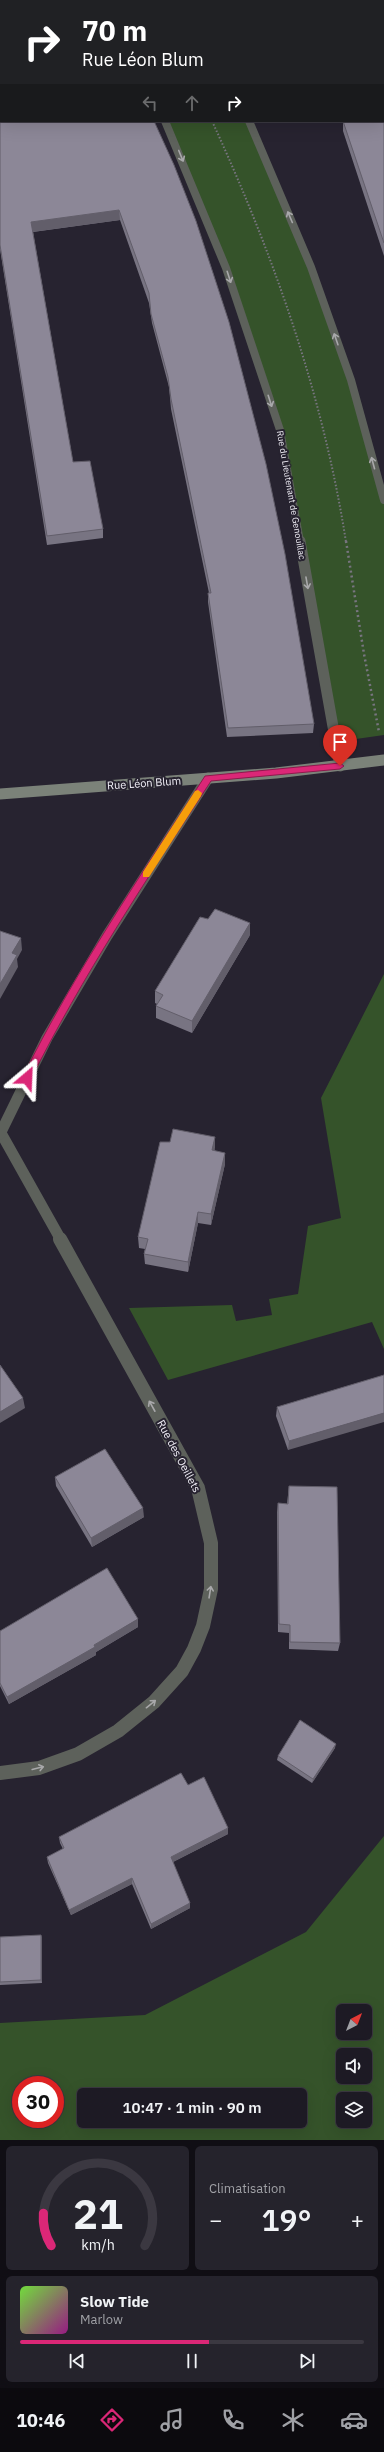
<!DOCTYPE html>
<html lang="fr">
<meta charset="utf-8">
<style>
:root{--surface:#1d1a24;--page:#25232c;--text:#f1f3f6;--muted:#a0a1a6;--line:#3b3841;--accent:#db2777}
body{margin:0;font-family:"IBM Plex Sans",sans-serif;background:var(--page);color:var(--text);height:100vh;display:flex;flex-direction:column;font-size:15px;white-space:nowrap}
*{box-sizing:border-box;margin:0}
p{font-size:13px;color:var(--muted)}
.icon{flex:none;width:22px;height:22px;fill:none;stroke:currentColor;stroke-width:2;stroke-linecap:round;stroke-linejoin:round}
.map{position:relative;height:2140px;overflow:hidden}
.panel{display:flex;flex-direction:column;gap:6px;padding:6px;background:#100e14;flex:1}
.panel>*{flex:none}
.hud{position:absolute;left:0px;top:0px;width:384px;height:122px;box-shadow:0 4px 16px #0002,0 0 0 1px var(--line);background:#202124;color:#fff;overflow:hidden}
.needle{width:26px;rotate:42deg}
.fabs{position:absolute;left:336px;top:2004px;display:grid;gap:8px}
.fabs a{display:grid;place-items:center;width:36px;height:36px;border-radius:6px;background:var(--surface);box-shadow:0 4px 16px #0002,0 0 0 1px var(--line);font-size:20px}
.speed{position:absolute;left:12px;top:2076px;display:flex;gap:8px;font-size:20px;font-weight:700;text-align:center}
.speed>*{display:grid;place-content:center;width:52px;height:52px;border-radius:50%;background:var(--surface);box-shadow:0 4px 16px #0002,0 0 0 1px var(--line);line-height:1}
.speed .limit{border:6px solid #d22;background:#fff;color:#111}
.pin{position:absolute;display:grid;place-items:center;width:34px;height:34px;color:#fff;margin:-41px -17px;border-radius:50% 50% 50% 0;rotate:-45deg;box-shadow:0 0 4px #0007}
.pin .icon{rotate:45deg}
.me{position:absolute;width:44px;margin:-22px;rotate:26deg;stroke-linejoin:round;filter:drop-shadow(0 0 3px #0008)}
.turn{display:flex;align-items:center;gap:14px;height:84px;padding:0 16px;font-size:18px}
.turn .icon{width:52px;height:52px;stroke-width:2.5}
.turn b{display:block;font-size:28px;line-height:34px}
.lanes{display:flex;align-items:center;height:38px;padding:0 16px;background:#0003;justify-content:center;gap:20px;direction:ltr}
.lanes .off{opacity:.35}
.big{font-size:30px;font-weight:600;line-height:1.1}
.panel .card{flex:1;display:flex;flex-direction:column;justify-content:center;gap:6px;min-width:0;padding:0 14px;border-radius:6px;background:var(--page)}
.panel .dial{align-items:center;gap:0}
.dial svg{height:104px;overflow:visible;fill:none;stroke:var(--line);stroke-width:7;stroke-linecap:round;text-anchor:middle}
.dial text{fill:var(--text);stroke:none}
.song{display:flex;align-items:center;gap:12px}
.cover{width:48px;height:48px;border-radius:6px;background:linear-gradient(135deg,hsl(100 70% 55%),hsl(310 70% 35%))}
.played{height:4px;border-radius:2px;background:linear-gradient(90deg,var(--accent) 55%,var(--line) 55%)}
.keys{display:flex;justify-content:space-around;direction:ltr}
.heat{display:flex;justify-content:space-between;align-items:center;font-size:22px;direction:ltr}
.panel .tiles{flex:1;display:grid;gap:6px;grid-template-columns:1fr 1fr}
.card:last-child{grid-column:span 2}
.trip{position:absolute;left:77px;top:2088px;width:230px;height:40px;border-radius:6px;background:var(--surface);box-shadow:0 4px 16px #0002,0 0 0 1px var(--line);font-weight:600;line-height:40px;text-align:center}
.menu{display:flex;height:64px;justify-content:space-around;align-items:center;background:#0c0a0e;color:var(--muted)}
.menu .icon{width:28px;height:28px}
.menu .active{color:var(--accent)}
.menu b{font-size:18px;color:var(--text)}
.map>svg:first-child{display:block}
</style>
<div class="map">
<svg width="384" height="2140" viewBox="0 0 384 2140">
<rect width="100%" height="100%" fill="#272330"/>
<g fill="#35532a" fill-rule="evenodd">
<polygon points="164,121 251,121 351,380 384,500 384,735 335,742 280,430 226,268"/>
<polygon points="384,974 384,1349 372,1322 168,1380 129,1308 232,1305 236,1321 272,1315 269,1299 298,1294 308,1226 341,1218 321,1098"/>
<path d="M384 1836V2140H0V2023L145 2015 306 1932ZM343 2011H365V2033H343ZM343 2055H365V2077H343ZM21 2085H55V2119H21ZM84 2095H300V2121H84ZM343 2099H365V2121H343Z"/>
</g>
<g fill="none" stroke-linecap="round" stroke-linejoin="round">
<path stroke="#787580" stroke-width="2" stroke-dasharray="1.5 2" stroke-linecap="butt" d="M212 121C274 256 323 395 346 542"/>
<polyline stroke="#787580" stroke-width="2.5" stroke-dasharray="2 3" stroke-linecap="butt" points="346,541 364,654 379,732"/>
<g stroke="#5d615b" stroke-width="8">
<polyline points="165,121 226,268 280,430 300,542"/>
<polyline points="249,121 311,267 351,380 384,500"/>
</g>
<g stroke="#5d615b" stroke-width="11">
<polyline points="300,541 340,766"/>
<polyline points="1,1133 61,1240"/>
<polyline points="0,1134 47,1038 107,936 208,778"/>
</g>
<polyline stroke="#5d615b" stroke-width="14" points="0,1773 39,1768 78,1754 118,1731 154,1702 182,1671 194,1649 203,1626 211,1589 211,1543 198,1488 60,1239"/>
<polyline stroke="#7b8279" stroke-width="11" points="0,794 276,773 384,760"/>
</g>
<g fill="#787482">
<polygon points="346,0 384,0 384,256 343,131 343,121 383,121 383,1 346,1"/>
<polygon points="0,100 154,121 314,724 313,733 227,737 208,602 208,593 209,593 171,409 169,387 152,323 149,303 120,220 33,232 73,462 103,529 103,538 47,545 0,249"/>
<polygon points="250,935 192,1033 156,1018 156,1006 157,1004 155,1003 155,991"/>
<polygon points="215,1148 214,1151 225,1153 225,1164 211,1225 198,1223 188,1272 145,1264 144,1254 145,1249 139,1248 138,1237"/>
<polygon points="384,1375 288,1450 276,1416 277,1407"/>
<polygon points="55,1477 144,1517 92,1547 56,1486"/>
<polygon points="289,1486 340,1643 338,1651 289,1649 289,1633 278,1632 277,1512 278,1503 287,1504"/>
<polygon points="138,1627 96,1652 96,1655 9,1704 0,1686 0,1631"/>
<polygon points="335,1748 312,1783 277,1760 278,1756"/>
<polygon points="188,1785 228,1828 228,1834 173,1862 190,1908 151,1929 132,1884 71,1915 48,1863 47,1857 63,1849 60,1843 59,1837"/>
<polygon points="41,1935 42,1938 42,1983 0,1985 0,1937"/>
</g>
<g fill="#625e6a">
<polygon points="119,210 120,220 32,232 31,222"/>
<polygon points="250,923 250,935 192,1033 192,1021"/>
<polygon points="21,938 22,950 17,959 18,967 0,999 0,984 12,953"/>
<polygon points="215,1137 215,1148 211,1161 212,1150"/>
<polygon points="225,1153 225,1164 211,1225 211,1214"/>
<polygon points="198,1212 198,1223 188,1272 188,1262"/>
<polygon points="23,1398 25,1408 0,1423 0,1412"/>
<polygon points="384,1413 384,1422 288,1450 289,1441"/>
<polygon points="143,1508 144,1517 92,1547 91,1538"/>
<polygon points="138,1619 138,1627 96,1652 96,1655 9,1704 7,1697"/>
<polygon points="336,1744 335,1748 312,1783 313,1779"/>
<polygon points="228,1828 228,1834 171,1863 171,1857"/>
<polygon points="132,1878 132,1884 71,1915 69,1910"/>
<polygon points="190,1903 190,1908 151,1929 151,1924"/>
<polygon points="41,1935 42,1938 42,1983 41,1980"/>
</g>
<g fill="#8c8797" stroke="#625e6a">
<polygon points="350,0 384,0 384,243 343,121 383,121 383,1 350,1"/>
<polygon points="0,100 1,100 1,121 154,121 174,165 196,221 229,322 266,464 285,554 314,724 228,728 208,593 211,593 171,399 168,377 151,314 149,293 119,210 31,222 73,462 90,461 103,529 47,536 0,245"/>
<polygon points="215,909 250,923 192,1021 156,1006 163,995 155,991 200,917 208,919"/>
<polygon points="0,931 21,938 12,953 17,955 0,984"/>
<polygon points="173,1129 215,1137 212,1150 225,1153 211,1214 198,1212 188,1262 144,1254 148,1239 138,1237 160,1142 170,1142"/>
<polygon points="0,1365 23,1398 0,1412"/>
<polygon points="384,1375 384,1413 289,1441 277,1407"/>
<polygon points="105,1449 143,1508 91,1538 55,1477"/>
<polygon points="289,1486 337,1487 340,1643 290,1642 290,1625 279,1624 278,1503 288,1504"/>
<polygon points="107,1568 138,1619 94,1645 95,1647 7,1697 0,1683 0,1631"/>
<polygon points="300,1720 336,1744 313,1779 278,1756"/>
<polygon points="181,1773 188,1785 204,1777 228,1828 171,1857 190,1903 151,1924 132,1878 69,1910 47,1857 64,1848 59,1837"/>
<polygon points="41,1935 41,1980 0,1982 0,1937"/>
</g>
<defs><path id="oneway-shaft" d="M-6 0H5M1.5-3L5.5 0L1.5 3" fill="none" stroke-width="1.6" stroke-linecap="round" stroke-linejoin="round"/></defs>
<g stroke="#a8a8aa">
<use href="#oneway-shaft" transform="translate(181 156) rotate(68)"/>
<use href="#oneway-shaft" transform="translate(290 217) rotate(-113)"/>
<use href="#oneway-shaft" transform="translate(229 277) rotate(72)"/>
<use href="#oneway-shaft" transform="translate(336 339) rotate(-109)"/>
<use href="#oneway-shaft" transform="translate(270 401) rotate(72)"/>
<use href="#oneway-shaft" transform="translate(373 463) rotate(-105)"/>
<use href="#oneway-shaft" transform="translate(307 583) rotate(80)"/>
<use href="#oneway-shaft" transform="translate(152 1406) rotate(-119)"/>
<use href="#oneway-shaft" transform="translate(210 1592) rotate(-81)"/>
<use href="#oneway-shaft" transform="translate(151 1704) rotate(-39)"/>
<use href="#oneway-shaft" transform="translate(38 1768) rotate(-14)"/>
</g>
<path fill="#db2777" stroke="#8e194d" d="M340 763 344 766 340 769 211 781C147 879 82 976 30 1081H24L22 1078C74 973 141 875 205 776Z"/>
<polygon fill="#f59e0b" points="198,790 202,793 201,796 149,877 143,877 143,872 195,791"/>
<g text-anchor="middle" stroke-width="4" stroke-linejoin="round" paint-order="stroke">
<g font-size="9" fill="#f2f0f8" stroke="#272330">
<text transform="translate(291 495) rotate(80)" y="3">Rue du Lieutenant de Genouillac</text>
</g>
<g font-size="11" fill="#f2f0f8" stroke="#272330">
<text transform="translate(144 783) rotate(-4)" y="4">Rue Léon Blum</text>
<text transform="translate(179 1456) rotate(62)" y="4">Rue des Oeillets</text>
</g>
</g>
</svg>
<div class="fabs">
<a><svg class="needle" viewBox="-14 -14 28 28"><path d="M0-13l5 13h-10z" fill="#e53935"/><path d="M0 13l5-13h-10z" fill="#a0a1a6"/></svg></a>
<a><svg class="icon" aria-label="sound" viewBox="0 0 24 24"><path d="M4 9h4l5-4v14l-5-4H4zM17 9q2 3 0 6"/></svg></a>
<a><svg class="icon" aria-label="layers" viewBox="0 0 24 24"><path d="M12 4l9 5-9 5-9-5zM3 14l9 5 9-5"/></svg></a>
</div>
<div class="speed"><div class="limit">30</div></div>
<div class="pin" style="left:340px;top:766px;background:#d93025"><svg class="icon" aria-label="arrive" viewBox="0 0 24 24"><path d="M6 21V4h12l-3 4 3 4H6"/></svg></div>
<svg class="me" style="left:27px;top:1078px" viewBox="-20 -20 40 40"><path d="M0-17L14 15 0 8-14 15z" fill="#db2777" stroke="#fff" stroke-width="4"/></svg>
<div class="trip">10:47 · 1 min · 90 m</div>
<div class="hud">
<div class="turn"><svg class="icon" aria-label="right" viewBox="0 0 24 24"><path d="M7 20v-9h11M14 6l5 5-5 5"/></svg><div><b>70 m</b>Rue Léon Blum</div></div>
<div class="lanes"><svg class="icon off" aria-label="left" viewBox="0 0 24 24"><path d="M17 20v-9H6M10 6l-5 5 5 5"/></svg><svg class="icon off" aria-label="ahead" viewBox="0 0 24 24"><path d="M12 20V5M6 11l6-6 6 6"/></svg><svg class="icon" aria-label="right" viewBox="0 0 24 24"><path d="M7 20v-9h11M14 6l5 5-5 5"/></svg></div>
</div>
</div>
<section class="panel">
<div class="tiles">
<div class="card dial"><svg viewBox="0 0 100 80">
<path d="M14 69A42 42 0 1 1 86 69"/>
<path d="M14 69A42 42 0 0 1 8 44" stroke="#db2777"/>
<text x="50" y="56" font-size="32" font-weight="700">21</text>
<text x="50" y="72" font-size="11">km/h</text>
</svg></div>
<div class="card"><p>Climatisation</p>
<div class="heat"><a>−</a><b class="big">19°</b><a>+</a></div>
</div>
<div class="card">
<div class="song"><i class="cover"></i><div><b>Slow Tide</b><p>Marlow</p></div></div>
<div class="played"></div>
<div class="keys"><svg class="icon" aria-label="previous" viewBox="0 0 24 24"><path d="M18 5L8 12l10 7zM5 5v14"/></svg><svg class="icon" aria-label="pause" viewBox="0 0 24 24"><path d="M8 5v14M16 5v14"/></svg><svg class="icon" aria-label="next" viewBox="0 0 24 24"><path d="M6 5l10 7-10 7zM19 5v14"/></svg></div>
</div>
</div>
</section>
<nav class="menu">
<b>10:46</b>
<svg class="icon active" aria-label="directions" viewBox="0 0 24 24"><path d="M12 3l9 9-9 9-9-9zM9 14v-3h6M13 9l2 2-2 2"/></svg>
<svg class="icon" aria-label="music" viewBox="0 0 24 24"><path d="M9 18V5l10-2v13"/><circle cx="6" cy="18" r="3"/><circle cx="16" cy="16" r="3"/></svg>
<svg class="icon" aria-label="phone" viewBox="0 0 24 24"><path d="M5 4h4l2 5-3 2q2 4 5 5l2-3 5 2v4C11 20 4 13 5 4z"/></svg>
<svg class="icon" aria-label="climate" viewBox="0 0 24 24"><path d="M12 3v18M4 7l16 10M4 17L20 7"/></svg>
<svg class="icon" aria-label="car" viewBox="0 0 24 24"><path d="M5 17H2v-5l4-1 3-4h7l3 4 3 1v5h-3M9 17h6M6 11h13"/><circle cx="7" cy="17" r="2"/><circle cx="17" cy="17" r="2"/></svg>
</nav>
